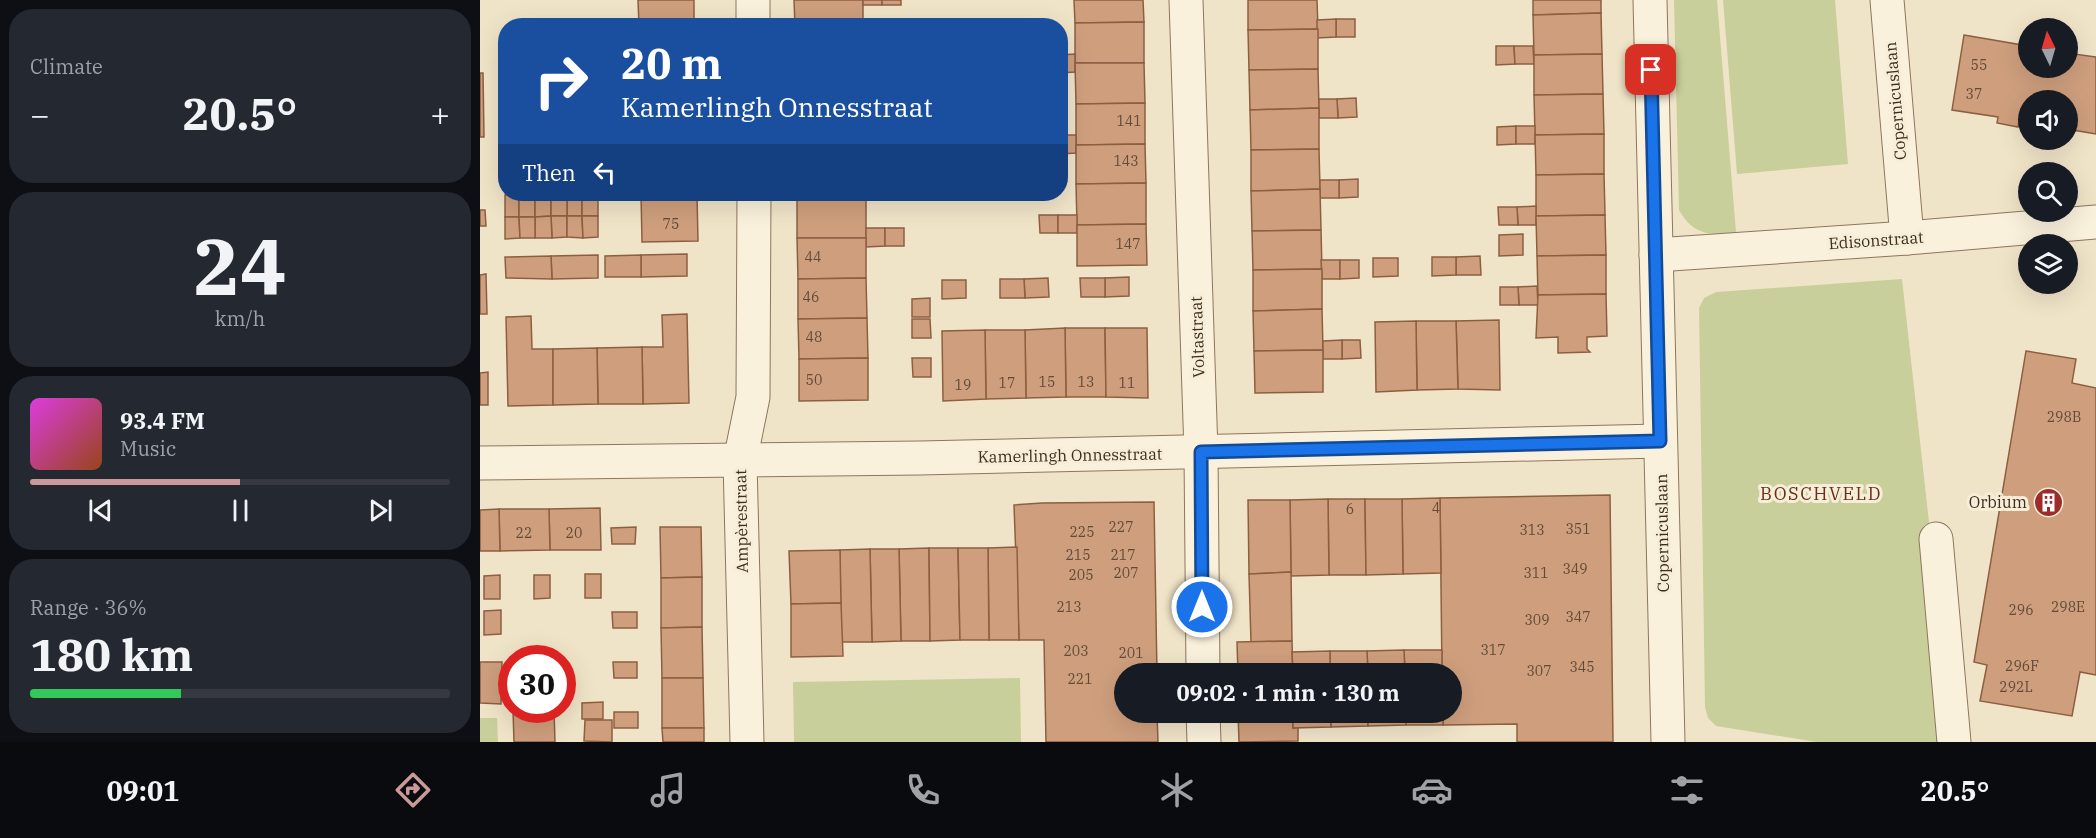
<!DOCTYPE html>
<meta charset="utf-8">
<style>
:root{--surface:#171b24;--page:#242831;--text:#f1f3f6;--muted:#9ea1a6;--line:#363941;--accent:#cc999b}
body{margin:0;font-family:"IBM Plex Serif",serif;background:var(--page);color:var(--text);height:100vh;display:flex;flex-direction:column;font-size:22px;white-space:nowrap}
*{box-sizing:border-box;margin:0}
p{font-size:20px;color:var(--muted)}
.icon{flex:none;width:33px;height:33px;fill:none;stroke:currentColor;stroke-width:2;stroke-linecap:round;stroke-linejoin:round}
.map{position:relative;flex:1;overflow:hidden}
.panel{display:flex;flex-direction:column;gap:9px;padding:9px;background:#0d0f14;width:480px}
.panel>*{flex:none}
.guide{position:absolute;left:18px;top:18px;width:570px;height:183px;border-radius:24px;box-shadow:0 6px 24px #0002;background:#1a4fa0;color:#fff;overflow:hidden}
.needle{width:39px;rotate:355deg}
.fabs{position:absolute;left:1538px;top:18px;display:grid;gap:12px}
.fabs a{display:grid;place-items:center;width:60px;height:60px;border-radius:50%;background:var(--surface);box-shadow:0 6px 24px #0002;font-size:30px}
.speed{position:absolute;left:18px;top:645px;display:flex;gap:12px;font-size:30px;font-weight:700;text-align:center}
.speed>*{display:grid;place-content:center;width:78px;height:78px;border-radius:50%;background:var(--surface);box-shadow:0 6px 24px #0002;line-height:1}
.speed .limit{border:9px solid #d22;background:#fff;color:#111}
.pin{position:absolute;display:grid;place-items:center;width:51px;height:51px;color:#fff;margin:-26px;border-radius:12px;box-shadow:0 3px 9px #0006}
.me{position:absolute;width:66px;margin:-33px;rotate:0deg;stroke-linejoin:round;filter:drop-shadow(0 0 4px #0008)}
.turn{display:flex;align-items:center;gap:21px;height:126px;padding:0 24px;font-size:27px}
.turn .icon{width:78px;height:78px;stroke-width:2.5}
.turn b{display:block;font-size:42px;line-height:51px}
.then{display:flex;align-items:center;height:57px;padding:0 24px;background:#0003;gap:12px;font-size:22px}
.big{font-size:45px;font-weight:800;line-height:1.1}
.panel .tile{flex:1;display:flex;flex-direction:column;justify-content:center;gap:9px;min-width:0;padding:0 21px;border-radius:24px;background:var(--page)}
.panel .dial{align-items:center;gap:0}
.dial b{font-size:78px;line-height:1}
.song{display:flex;align-items:center;gap:18px}
.cover{width:72px;height:72px;border-radius:9px;background:linear-gradient(135deg,hsl(300 70% 55%),hsl(20 70% 35%))}
.played{height:6px;border-radius:3px;background:linear-gradient(90deg,var(--accent) 50%,var(--line) 50%)}
.keys{display:flex;justify-content:space-around;direction:ltr}
.heat{display:flex;justify-content:space-between;align-items:center;font-size:33px;direction:ltr}
.charge{height:9px;border-radius:4px;background:linear-gradient(90deg,#34c759 36%,var(--line) 0)}
.trip{position:absolute;left:634px;top:663px;width:348px;height:60px;border-radius:30px;background:var(--surface);box-shadow:0 6px 24px #0002;font-weight:800;line-height:60px;text-align:center}
.menu{display:flex;height:96px;justify-content:space-around;align-items:center;background:#090b0e;color:var(--muted)}
.menu .icon{width:42px;height:42px}
.menu .selected{color:var(--accent)}
.menu b{font-size:27px;color:var(--text)}
main{display:flex;flex:1;min-height:0}
.map>svg:first-child{display:block}
</style>
<main>
<section class="panel">
<div class="tile"><p>Climate</p>
<div class="heat"><a>−</a><b class="big">20.5°</b><a>+</a></div>
</div>
<div class="tile dial"><b>24</b><p>km/h</p></div>
<div class="tile">
<div class="song"><i class="cover"></i><div><b>93.4 FM</b><p>Music</p></div></div>
<div class="played"></div>
<div class="keys"><svg class="icon" aria-label="previous" viewBox="0 0 24 24"><path d="M18 5L8 12l10 7zM5 5v14"/></svg><svg class="icon" aria-label="pause" viewBox="0 0 24 24"><path d="M8 5v14M16 5v14"/></svg><svg class="icon" aria-label="next" viewBox="0 0 24 24"><path d="M6 5l10 7-10 7zM19 5v14"/></svg></div>
</div>
<div class="tile"><p>Range · 36%</p><b class="big">180 km</b><div class="charge"></div></div>
</section>
<div class="map">
<svg width="1616" height="742" viewBox="0 0 1616 742">
<rect width="100%" height="100%" fill="#f0e4c8"/>
<g fill="#c9cf9b">
<path d="M1194 0H1237L1256 232C1230 236 1213 235 1199 210Z"/>
<polygon points="1243,0 1355,0 1368,164 1257,174"/>
<polygon points="1422,279 1452,549 1463,742 1337,742 1236,726 1228,718 1225,707 1219,308 1224,298 1236,292"/>
<polygon points="540,678 541,742 314,742 313,682"/>
<polygon points="0,718 17,718 18,742 0,742"/>
</g>
<g fill="#cf9f7d" stroke="#8d5f41" stroke-width="1.5">
<polygon points="158,0 214,0 214,26 159,26"/>
<polygon points="314,0 383,0 383,26 315,26"/>
<rect x="383" y="0" width="19" height="5"/>
<rect x="402" y="0" width="19" height="5"/>
<polygon points="594,0 663,0 664,22 595,23"/>
<polygon points="768,0 837,0 838,29 768,30"/>
<polygon points="1053,0 1121,0 1121,13 1053,15"/>
<polygon points="1121,13 1122,54 1054,55 1053,15"/>
<rect x="856" y="19" width="19" height="18"/>
<polygon points="856,19 856,37 837,38 837,20"/>
<polygon points="664,22 664,63 595,63 595,23"/>
<polygon points="838,29 838,69 769,70 768,30"/>
<polygon points="1484,35 1548,46 1548,68 1587,68 1587,53 1616,57 1616,134 1587,129 1587,100 1548,100 1548,122 1539,120 1538,127 1517,123 1518,117 1472,110"/>
<polygon points="1016,46 1034,46 1035,64 1016,65"/>
<polygon points="1034,46 1053,46 1054,64 1035,64"/>
<polygon points="595,54 595,72 580,73 580,55"/>
<polygon points="1122,54 1123,94 1054,95 1054,55"/>
<polygon points="595,63 664,63 665,103 596,104"/>
<polygon points="838,69 839,108 770,110 769,70"/>
<polygon points="0,73 3,73 4,137 0,137"/>
<polygon points="1123,94 1124,134 1055,135 1054,95"/>
<polygon points="876,98 877,117 858,118 857,99"/>
<polygon points="839,99 857,99 858,118 839,118"/>
<polygon points="665,103 665,144 596,145 596,104"/>
<polygon points="839,108 839,149 771,150 770,110"/>
<polygon points="1036,126 1036,144 1017,145 1017,127"/>
<rect x="1036" y="126" width="19" height="18"/>
<polygon points="1124,134 1124,174 1056,175 1055,135"/>
<polygon points="580,135 596,135 596,153 580,154"/>
<polygon points="665,144 666,183 596,184 596,145"/>
<polygon points="839,149 840,189 771,191 771,150"/>
<polygon points="1124,174 1125,215 1056,216 1056,175"/>
<polygon points="878,179 878,197 859,198 859,180"/>
<rect x="840" y="180" width="19" height="18"/>
<polygon points="666,183 666,224 597,225 596,184"/>
<polygon points="840,189 841,230 772,231 771,191"/>
<polygon points="102,194 102,216 87,216 87,195"/>
<rect x="102" y="194" width="16" height="22"/>
<polygon points="161,194 217,194 218,241 162,242"/>
<polygon points="317,194 385,194 386,197 317,198"/>
<rect x="25" y="195" width="14" height="22"/>
<rect x="39" y="195" width="16" height="22"/>
<polygon points="55,195 71,195 71,216 55,217"/>
<rect x="71" y="195" width="16" height="21"/>
<polygon points="386,197 386,238 317,238 317,198"/>
<polygon points="1056,206 1056,225 1038,225 1037,207"/>
<polygon points="1018,207 1037,207 1038,225 1019,225"/>
<polygon points="0,210 5,210 6,226 0,226"/>
<polygon points="559,215 578,215 578,233 560,233"/>
<rect x="578" y="215" width="19" height="18"/>
<polygon points="1125,215 1126,255 1057,256 1056,216"/>
<polygon points="71,216 87,216 87,237 72,238"/>
<polygon points="71,216 72,238 55,238 55,217"/>
<polygon points="87,216 102,216 103,238 87,237"/>
<polygon points="102,216 118,216 118,237 103,238"/>
<polygon points="25,217 39,217 40,238 25,239"/>
<polygon points="39,217 55,217 55,238 40,238"/>
<polygon points="666,224 667,265 597,266 597,225"/>
<polygon points="386,228 405,228 405,246 386,247"/>
<rect x="405" y="228" width="19" height="18"/>
<polygon points="841,230 842,269 773,270 772,231"/>
<polygon points="1043,234 1043,255 1019,256 1019,235"/>
<polygon points="317,238 386,238 386,278 318,279"/>
<polygon points="207,254 207,276 161,277 161,255"/>
<polygon points="118,255 118,278 72,279 71,256"/>
<polygon points="161,255 161,277 125,277 125,256"/>
<polygon points="1126,255 1126,294 1058,295 1057,256"/>
<polygon points="71,256 72,279 26,278 25,257"/>
<polygon points="1000,256 1001,275 976,275 976,257"/>
<polygon points="952,257 976,257 976,275 952,276"/>
<polygon points="893,258 918,258 918,276 893,277"/>
<polygon points="841,260 860,260 860,279 842,279"/>
<polygon points="860,260 879,260 879,278 860,279"/>
<polygon points="842,269 842,309 773,311 773,270"/>
<polygon points="6,274 7,314 0,314 0,275"/>
<polygon points="649,277 649,296 625,297 625,278"/>
<polygon points="386,278 387,318 318,319 318,279"/>
<polygon points="568,278 569,297 545,298 544,279"/>
<polygon points="600,278 625,278 625,297 601,297"/>
<polygon points="520,279 544,279 545,298 520,298"/>
<polygon points="462,280 486,280 486,298 462,299"/>
<polygon points="1057,286 1058,305 1039,305 1038,287"/>
<polygon points="1020,287 1038,287 1039,305 1020,305"/>
<polygon points="1126,294 1127,336 1107,337 1107,349 1110,352 1078,353 1078,337 1056,338 1058,295"/>
<polygon points="450,298 450,317 432,317 432,299"/>
<polygon points="842,309 843,350 774,351 773,311"/>
<polygon points="207,314 209,403 163,404 162,347 183,347 182,315"/>
<polygon points="51,316 52,349 73,349 73,405 28,406 26,317"/>
<polygon points="387,318 388,358 319,359 318,319"/>
<polygon points="432,319 450,319 451,338 432,338"/>
<polygon points="1019,320 1020,390 978,389 976,321"/>
<polygon points="936,321 976,321 978,389 937,390"/>
<polygon points="936,321 937,390 896,392 895,322"/>
<polygon points="585,328 625,328 626,397 586,397"/>
<polygon points="585,328 586,397 546,398 545,330"/>
<polygon points="625,328 667,328 668,398 626,397"/>
<polygon points="505,330 545,330 546,398 506,399"/>
<polygon points="505,330 506,399 463,401 462,331"/>
<polygon points="862,340 880,340 881,358 862,359"/>
<polygon points="862,340 862,359 843,359 843,341"/>
<polygon points="162,347 163,404 118,404 117,348"/>
<polygon points="117,348 118,404 73,405 73,349"/>
<polygon points="843,350 843,392 775,393 774,351"/>
<polygon points="1546,351 1596,359 1592,383 1616,388 1616,675 1600,672 1592,716 1500,701 1507,665 1494,662"/>
<polygon points="388,358 388,400 319,401 319,359"/>
<polygon points="432,358 451,358 451,377 433,377"/>
<polygon points="8,372 8,405 0,405 0,373"/>
<polygon points="1130,495 1133,742 1037,742 1037,724 963,725 963,712 972,712 972,674 962,674 960,498"/>
<polygon points="960,498 961,573 923,574 922,499"/>
<polygon points="848,499 885,499 886,575 849,575"/>
<polygon points="848,499 849,575 811,576 810,500"/>
<polygon points="885,499 922,499 923,574 886,575"/>
<polygon points="768,500 810,500 811,572 769,574"/>
<polygon points="562,503 674,502 677,674 645,674 645,712 677,712 678,742 566,742 564,640 539,640 534,505"/>
<polygon points="120,508 121,550 70,550 69,509"/>
<polygon points="19,509 69,509 70,550 20,551"/>
<polygon points="19,509 20,551 0,551 0,510"/>
<polygon points="156,527 155,544 132,544 131,528"/>
<polygon points="180,527 221,527 222,577 181,578"/>
<polygon points="537,547 539,640 509,640 508,548"/>
<polygon points="449,548 450,641 421,641 419,549"/>
<polygon points="449,548 478,548 480,640 450,641"/>
<polygon points="478,548 508,548 509,640 480,640"/>
<polygon points="390,549 419,549 421,641 392,642"/>
<polygon points="390,549 392,642 361,642 360,550"/>
<polygon points="360,550 361,603 311,604 309,551"/>
<polygon points="811,572 812,641 771,642 769,574"/>
<rect x="105" y="574" width="16" height="24"/>
<polygon points="20,575 20,599 4,599 4,576"/>
<polygon points="54,575 70,575 70,598 54,599"/>
<polygon points="222,577 222,627 181,628 181,578"/>
<polygon points="361,603 363,656 311,657 311,604"/>
<polygon points="21,610 21,634 4,635 4,611"/>
<polygon points="132,612 157,612 157,628 133,628"/>
<polygon points="222,627 223,678 182,678 181,628"/>
<polygon points="812,641 813,674 758,674 757,642"/>
<polygon points="924,650 962,650 962,674 925,674"/>
<polygon points="924,650 925,674 888,674 887,651"/>
<polygon points="850,651 887,651 888,674 850,674"/>
<polygon points="850,651 850,674 813,674 812,652"/>
<polygon points="0,662 22,662 21,704 0,703"/>
<polygon points="133,662 157,662 157,678 134,678"/>
<polygon points="182,678 223,678 224,728 182,728"/>
<polygon points="123,702 123,719 102,719 102,703"/>
<polygon points="33,710 74,710 75,742 34,742"/>
<rect x="134" y="712" width="24" height="16"/>
<polygon points="758,712 813,712 813,728 818,727 818,741 759,742"/>
<polygon points="813,712 851,712 851,727 813,728"/>
<polygon points="851,712 888,712 888,726 851,727"/>
<polygon points="888,712 926,712 926,725 888,726"/>
<rect x="926" y="712" width="37" height="13"/>
<polygon points="105,720 132,720 132,742 104,741"/>
<polygon points="182,728 224,728 224,742 183,742"/>
</g>
<g fill="none" stroke-linecap="round" stroke-linejoin="round">
<defs>
<g id="street">
<polyline points="273,0 273,26"/>
<polyline points="706,0 721,452 723,674"/>
<polyline points="1170,0 1188,742"/>
<polyline points="1407,0 1427,238"/>
<polyline points="1176,255 1427,238 1616,222"/>
<polyline points="0,463 440,458 1180,441"/>
<polyline points="1456,539 1474,742"/>
<polyline points="723,712 724,742"/>
<polyline points="267,742 260,461 273,397 274,194"/>
</g>
</defs>
<use href="#street" stroke="#8d765c" stroke-width="35"/>
<use href="#street" stroke="#faf1dc" stroke-width="33"/>
</g>
<g fill="none" stroke-linecap="round" stroke-linejoin="round">
<defs>
<polyline id="route" points="722,607 721,452 1180,441 1171,70"/>
</defs>
<use href="#route" stroke="#114b97" stroke-width="15"/>
<use href="#route" stroke="#1a73e8" stroke-width="10"/>
</g>
<defs>
<symbol id="building-disc" viewBox="-11 -11 22 22"><circle r="9.5" fill="#9e2a2b" stroke="#f7eed8"/><path d="M-4-6H4V6H1V3H-1V6H-4ZM-2.5-4.3h1.7v1.8h-1.7ZM.8-4.3h1.7v1.8H.8ZM-2.5-1h1.7V.8h-1.7ZM.8-1h1.7V.8H.8Z" fill="#fff"/></symbol>
</defs>
<g fill-rule="evenodd">
<use href="#building-disc" x="1552" y="486" width="33" height="33"/>
</g>
<g text-anchor="middle" stroke-width="6" stroke-linejoin="round" paint-order="stroke">
<g font-size="14" fill="#624a37">
<text x="1499" y="70">55</text>
<text x="1494" y="99">37</text>
<text x="649" y="126">141</text>
<text x="646" y="166">143</text>
<text x="191" y="229">75</text>
<text x="648" y="249">147</text>
<text x="333" y="262">44</text>
<text x="331" y="302">46</text>
<text x="334" y="342">48</text>
<text x="334" y="385">50</text>
<text x="567" y="387">15</text>
<text x="606" y="387">13</text>
<text x="527" y="388">17</text>
<text x="647" y="388">11</text>
<text x="483" y="390">19</text>
<text x="1584" y="422">298B</text>
<text x="956" y="513">4</text>
<text x="870" y="514">6</text>
<text x="641" y="532">227</text>
<text x="1098" y="534">351</text>
<text x="1052" y="535">313</text>
<text x="602" y="537">225</text>
<text x="44" y="538">22</text>
<text x="94" y="538">20</text>
<text x="598" y="560">215</text>
<text x="643" y="560">217</text>
<text x="1095" y="574">349</text>
<text x="646" y="578">207</text>
<text x="1056" y="578">311</text>
<text x="601" y="580">205</text>
<text x="589" y="612">213</text>
<text x="1588" y="612">298E</text>
<text x="1541" y="615">296</text>
<text x="1098" y="622">347</text>
<text x="1057" y="625">309</text>
<text x="1013" y="655">317</text>
<text x="596" y="656">203</text>
<text x="651" y="658">201</text>
<text x="1542" y="671">296F</text>
<text x="1102" y="672">345</text>
<text x="1059" y="676">307</text>
<text x="600" y="684">221</text>
<text x="1536" y="692">292L</text>
</g>
<g font-size="16" fill="#3d2e20" stroke="#f7eed8">
<text transform="translate(1415 101) rotate(-95)" y="6">Copernicuslaan</text>
<text transform="translate(1396 240) rotate(-4)" y="6">Edisonstraat</text>
<text transform="translate(717 337) rotate(-92)" y="6">Voltastraat</text>
<text transform="translate(590 455) rotate(-1)" y="6">Kamerlingh Onnesstraat</text>
<text transform="translate(261 521) rotate(-91)" y="6">Ampèrestraat</text>
<text transform="translate(1182 533) rotate(-91)" y="6">Copernicuslaan</text>
</g>
<g font-size="16" fill="#3d2e20" stroke="#f7eed8" text-anchor="end">
<text x="1547" y="508">Orbium</text>
</g>
<g font-size="18" letter-spacing="1.5" fill="#6b2e1e" stroke="#f7eed8">
<text x="1341" y="500">BOSCHVELD</text>
</g>
</g>
</svg>
<div class="fabs">
<a><svg class="needle" viewBox="-14 -14 28 28"><path d="M0-13l5 13h-10z" fill="#e53935"/><path d="M0 13l5-13h-10z" fill="#9ea1a6"/></svg></a>
<a><svg class="icon" aria-label="sound" viewBox="0 0 24 24"><path d="M4 9h4l5-4v14l-5-4H4zM17 9q2 3 0 6"/></svg></a>
<a><svg class="icon" aria-label="search" viewBox="0 0 24 24"><circle cx="10" cy="10" r="6"/><path d="M15 15l6 6"/></svg></a>
<a><svg class="icon" aria-label="layers" viewBox="0 0 24 24"><path d="M12 4l9 5-9 5-9-5zM3 14l9 5 9-5"/></svg></a>
</div>
<div class="speed"><div class="limit">30</div></div>
<div class="pin" style="left:1171px;top:70px;background:#d93025"><svg class="icon" aria-label="arrive" viewBox="0 0 24 24"><path d="M6 21V4h12l-3 4 3 4H6"/></svg></div>
<svg class="me" style="left:722px;top:607px" viewBox="-20 -20 40 40"><circle r="17" fill="#1a73e8" stroke="#fff" stroke-width="3"/><path d="M0-11L8 9 0 5-8 9z" fill="#fff"/></svg>
<div class="trip">09:02 · 1 min · 130 m</div>
<div class="guide">
<div class="turn"><svg class="icon" aria-label="right" viewBox="0 0 24 24"><path d="M7 20v-9h11M14 6l5 5-5 5"/></svg><div><b>20 m</b>Kamerlingh Onnesstraat</div></div>
<div class="then">Then<svg class="icon" aria-label="left" viewBox="0 0 24 24"><path d="M17 20v-9H6M10 6l-5 5 5 5"/></svg></div>
</div>
</div>
</main>
<nav class="menu">
<b>09:01</b>
<svg class="icon selected" aria-label="directions" viewBox="0 0 24 24"><path d="M12 3l9 9-9 9-9-9zM9 14v-3h6M13 9l2 2-2 2"/></svg>
<svg class="icon" aria-label="music" viewBox="0 0 24 24"><path d="M9 18V5l10-2v13"/><circle cx="6" cy="18" r="3"/><circle cx="16" cy="16" r="3"/></svg>
<svg class="icon" aria-label="phone" viewBox="0 0 24 24"><path d="M5 4h4l2 5-3 2q2 4 5 5l2-3 5 2v4C11 20 4 13 5 4z"/></svg>
<svg class="icon" aria-label="climate" viewBox="0 0 24 24"><path d="M12 3v18M4 7l16 10M4 17L20 7"/></svg>
<svg class="icon" aria-label="car" viewBox="0 0 24 24"><path d="M5 17H2v-5l4-1 3-4h7l3 4 3 1v5h-3M9 17h6M6 11h13"/><circle cx="7" cy="17" r="2"/><circle cx="17" cy="17" r="2"/></svg>
<svg class="icon" aria-label="filters" viewBox="0 0 24 24"><path d="M4 7h16M4 17h16"/><circle cx="9" cy="7" r="2"/><circle cx="15" cy="17" r="2"/></svg>
<b>20.5°</b>
</nav>
